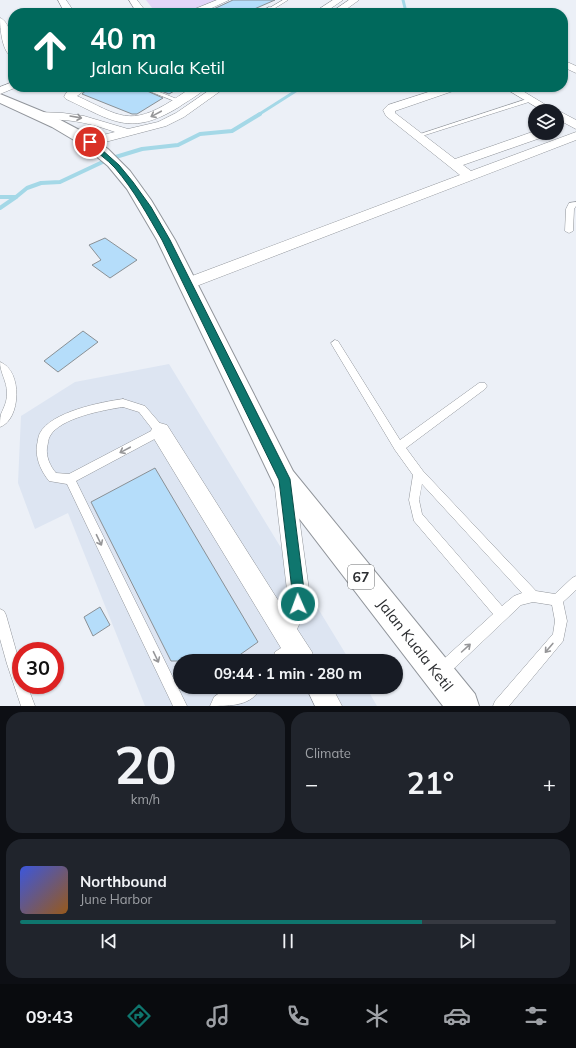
<!DOCTYPE html>
<meta charset="utf-8">
<style>
:root{--surface:#171b24;--page:#20242c;--text:#f1f3f6;--muted:#9ea1a6;--line:#363941;--accent:#0f766e}
body{margin:0;font-family:Mulish,sans-serif;background:var(--page);color:var(--text);height:100vh;display:flex;flex-direction:column;font-size:15px;white-space:nowrap}
*{box-sizing:border-box;margin:0}
p{font-size:13px;color:var(--muted)}
.icon{flex:none;width:22px;height:22px;fill:none;stroke:currentColor;stroke-width:2;stroke-linecap:round;stroke-linejoin:round}
.map{position:relative;height:706px;overflow:hidden}
.side{display:flex;flex-direction:column;gap:6px;padding:6px;background:#0d0f14;flex:1}
.side>*{flex:none}
.guide{position:absolute;left:8px;top:8px;width:560px;height:84px;border-radius:16px;box-shadow:0 1px 3px #0004;background:#00695c;color:#fff;overflow:hidden}
.tools{position:absolute;left:528px;top:104px;display:grid;gap:8px}
.tools a{display:grid;place-items:center;width:36px;height:36px;border-radius:50%;background:var(--surface);box-shadow:0 1px 3px #0004;font-size:20px}
.speed{position:absolute;left:12px;top:642px;display:flex;gap:8px;font-size:20px;font-weight:700;text-align:center}
.speed>*{display:grid;place-content:center;width:52px;height:52px;border-radius:50%;background:var(--surface);box-shadow:0 1px 3px #0004;line-height:1}
.speed .limit{border:6px solid #d22;background:#fff;color:#111}
.pin{position:absolute;display:grid;place-items:center;width:34px;height:34px;color:#fff;margin:-17px;border:2px solid #fff;border-radius:50%;box-shadow:0 1px 4px #0007}
.me{position:absolute;width:44px;margin:-22px;rotate:358deg;stroke-linejoin:round;filter:drop-shadow(0 0 3px #0008)}
.turn{display:flex;align-items:center;gap:14px;height:84px;padding:0 16px;font-size:18px}
.turn .icon{width:52px;height:52px;stroke-width:2.5}
.turn b{display:block;font-size:28px;line-height:34px}
.big{font-size:30px;font-weight:700;line-height:1.1}
.side .widget{flex:1;display:flex;flex-direction:column;justify-content:center;gap:6px;min-width:0;padding:0 14px;border-radius:16px;background:var(--page)}
.side .dial{align-items:center;gap:0}
.dial b{font-size:52px;line-height:1}
.song{display:flex;align-items:center;gap:12px}
.cover{width:48px;height:48px;border-radius:6px;background:linear-gradient(135deg,hsl(230 70% 55%),hsl(30 70% 35%))}
.played{height:4px;border-radius:2px;background:linear-gradient(90deg,var(--accent) 75%,var(--line) 75%)}
.keys{display:flex;justify-content:space-around;direction:ltr}
.heat{display:flex;justify-content:space-between;align-items:center;font-size:22px;direction:ltr}
.side .tiles{flex:1;display:grid;gap:6px;grid-template-columns:1fr 1fr}
.widget:last-child{grid-column:span 2}
.trip{position:absolute;left:173px;top:654px;width:230px;height:40px;border-radius:20px;background:var(--surface);box-shadow:0 1px 3px #0004;font-weight:700;line-height:40px;text-align:center}
.dock{display:flex;height:64px;justify-content:space-around;align-items:center;background:#090b0e;color:var(--muted)}
.dock .icon{width:28px;height:28px}
.dock .active{color:var(--accent)}
.dock b{font-size:18px;color:var(--text)}
.map>svg:first-child{display:block}
</style>
<div class="map">
<svg width="576" height="706" viewBox="0 0 576 706">
<rect width="100%" height="100%" fill="#ecf0f7"/>
<polygon fill="#dde5f2" points="169,364 350,661 180,661 180,687 366,687 377,706 145,706 68,513 35,529 18,483 21,416 75,382"/>
<polygon fill="#e3d5f8" points="146,0 217,0 183,13 156,13"/>
<g fill="none" stroke-linecap="round" stroke-linejoin="round">
<g stroke="#a4d8e7" stroke-width="3">
<polyline points="403,0 406,12 404,13"/>
<polyline points="258,115 302,87"/>
</g>
<g stroke="#a4d8e7" stroke-width="4">
<polyline points="0,197 16,197 27,188 41,183 60,182 109,159 142,149 178,145 200,134 232,131 260,114"/>
<polyline points="0,208 16,197"/>
</g>
</g>
<g fill="#b5ddfa" stroke="#8a9095">
<polygon points="233,0 275,0 245,13 205,13"/>
<polygon points="90,87 138,87 163,98 137,114 132,114 82,94"/>
<polygon points="151,87 181,87 169,94"/>
<polygon points="105,238 137,260 110,278 92,265 101,260 89,245"/>
<polygon points="83,331 98,342 58,372 44,361"/>
<polygon points="155,468 258,642 231,661 171,661 91,502"/>
<polygon points="100,607 110,625 93,636 84,617"/>
</g>
<g fill="none" stroke-linecap="round" stroke-linejoin="round">
<defs>
<g id="lane">
<polygon points="283,0 288,0 267,13 261,13"/>
<polygon points="139,87 147,87 182,101 177,102"/>
<polygon points="530,98 533,100 532,101 419,137 414,136"/>
<polygon points="576,202 576,206 574,209 573,231 569,233 565,231 566,209 569,203"/>
<path d="M335 340 338 341 400 440 479 383H485L487 386 485 389 406 448 423 471 536 591 555 594 572 578 576 576V590L563 602 567 621 563 641 509 706H493L495 701 553 634 555 621 552 605 533 602 521 605 446 676 441 677 436 676 435 671 436 666 493 614 414 521 409 500 413 475 395 450 332 345 331 343ZM422 484 522 593 514 596 502 606 422 514 419 500Z"/>
<path d="M0 362C23 370 21 420 0 427 0 423 0 418 1 414 4 407 7 402 7 393 7 381 0 373 0 362Z"/>
<path d="M123 399 145 406 164 428 165 431 164 434 76 481 187 706H173L67 484 49 481C41 471 35 458 37 445 38 441 38 436 40 433 51 412 101 402 123 399ZM123 407 139 412 153 430 69 474 56 473C50 466 46 457 47 448 48 444 48 439 50 436 60 418 103 410 123 407Z"/>
<polygon points="0,609 4,611 6,615 21,668 21,685 27,685 35,706 21,706 7,664 0,639"/>
</g>
<g id="street">
<polygon points="58,0 66,0 75,13 65,13"/>
<polygon points="129,0 137,0 147,13 137,13"/>
<polygon points="217,0 229,0 201,13 188,13 190,11"/>
<polygon points="333,0 343,0 324,13 313,13"/>
<polygon points="349,0 359,0 341,13 330,13"/>
<polygon points="269,7 285,11 287,13 266,12 264,10"/>
<path d="M0 18C11 21 13 48 13 57 2 54 0 28 0 18Z"/>
<polygon points="563,60 576,66 576,73 563,67"/>
<polygon points="13,82 13,87 17,87 0,94 0,87"/>
<path d="M76 87H89L77 96C119 115 129 128 173 100 187 91 189 87 206 87 200 95 187 101 179 107 130 137 113 121 66 99L64 97 66 93Z"/>
<path d="M214 87H226L184 117 166 126 90 146 86 145 84 142 86 139 115 132C98 126 81 121 62 120 53 119 43 120 34 117L32 115 34 113 38 112 63 113 84 116 128 129 158 122 176 113Z"/>
<polygon points="444,87 460,87 459,89 395,111 395,113 455,159 535,131 535,133 548,133 546,136 463,165 471,171 576,132 576,140 194,287 189,288 184,287 181,283 184,279 460,175 386,116 383,110 388,105"/>
<polygon points="503,87 516,87 556,111 561,112 576,120 576,129 557,119 557,111 543,111"/>
<polygon points="160,423 167,425 283,608 287,590 274,480 277,474 284,471 291,474 294,480 309,590 308,606 297,629 312,652 315,661 272,661 275,652 281,648 153,437 151,431 153,425"/>
<path d="M228 687H261C252 706 232 706 210 706L214 697Z"/>
<polygon points="306,687 332,687 342,706 315,706"/>
</g>
<polygon id="primary" points="0,94 51,115 85,133 108,149 130,171 151,200 175,240 293,471 475,694 479,706 443,706 275,487 157,240 127,189 108,166 84,146 52,127 0,103"/>
</defs>
<use href="#lane" stroke="#91959b" stroke-width="1"/>
<use href="#street" stroke="#91959b" stroke-width="1"/>
<use href="#primary" stroke="#91959b" stroke-width="2"/>
<use href="#lane" fill="#fff" fill-rule="evenodd"/>
<use href="#street" fill="#fff" fill-rule="evenodd"/>
<use href="#primary" fill="#fff" fill-rule="evenodd"/>
</g>
<defs><path id="oneway-shaft" d="M-6 0H5M1.5-3L5.5 0L1.5 3" fill="none" stroke-width="1.6" stroke-linecap="round" stroke-linejoin="round"/></defs>
<g stroke="#969698">
<use href="#oneway-shaft" transform="translate(156 114) rotate(152)"/>
<use href="#oneway-shaft" transform="translate(76 117) rotate(10)"/>
<use href="#oneway-shaft" transform="translate(125 450) rotate(152)"/>
<use href="#oneway-shaft" transform="translate(99 540) rotate(64)"/>
<use href="#oneway-shaft" transform="translate(466 648) rotate(-42)"/>
<use href="#oneway-shaft" transform="translate(549 648) rotate(130)"/>
<use href="#oneway-shaft" transform="translate(156 657) rotate(64)"/>
</g>
<path fill="#0f766e" stroke="#0a4d48" d="M87 141H92L119 165 133 182 151 207 170 240 290 479 304 590V604L302 609 298 610 293 609 292 604V590L279 480 162 240C148 216 134 190 115 168 107 159 96 152 87 144Z"/>
<g text-anchor="middle" stroke-width="3" stroke-linejoin="round" paint-order="stroke">
<rect fill="#fff" stroke="#6b6d6f" stroke-width="1" x="348" y="565" width="26" height="24" rx="3"/>
<g font-size="14" font-weight="bold" fill="#2c2e31">
<text x="361" y="582">67</text>
</g>
<g font-size="15" fill="#2c2e31" stroke="#fff">
<text transform="translate(415 645) rotate(52)" y="5">Jalan Kuala Ketil</text>
</g>
</g>
</svg>
<div class="tools">
<a><svg class="icon" aria-label="layers" viewBox="0 0 24 24"><path d="M12 4l9 5-9 5-9-5zM3 14l9 5 9-5"/></svg></a>
</div>
<div class="speed"><div class="limit">30</div></div>
<div class="pin" style="left:90px;top:142px;background:#d93025"><svg class="icon" aria-label="arrive" viewBox="0 0 24 24"><path d="M6 21V4h12l-3 4 3 4H6"/></svg></div>
<svg class="me" style="left:298px;top:604px" viewBox="-20 -20 40 40"><circle r="17" fill="#0f766e" stroke="#fff" stroke-width="3"/><path d="M0-11L8 9 0 5-8 9z" fill="#fff"/></svg>
<div class="trip">09:44 · 1 min · 280 m</div>
<div class="guide">
<div class="turn"><svg class="icon" aria-label="ahead" viewBox="0 0 24 24"><path d="M12 20V5M6 11l6-6 6 6"/></svg><div><b>40 m</b>Jalan Kuala Ketil</div></div>
</div>
</div>
<section class="side">
<div class="tiles">
<div class="widget dial"><b>20</b><p>km/h</p></div>
<div class="widget"><p>Climate</p>
<div class="heat"><a>−</a><b class="big">21°</b><a>+</a></div>
</div>
<div class="widget">
<div class="song"><i class="cover"></i><div><b>Northbound</b><p>June Harbor</p></div></div>
<div class="played"></div>
<div class="keys"><svg class="icon" aria-label="previous" viewBox="0 0 24 24"><path d="M18 5L8 12l10 7zM5 5v14"/></svg><svg class="icon" aria-label="pause" viewBox="0 0 24 24"><path d="M8 5v14M16 5v14"/></svg><svg class="icon" aria-label="next" viewBox="0 0 24 24"><path d="M6 5l10 7-10 7zM19 5v14"/></svg></div>
</div>
</div>
</section>
<nav class="dock">
<b>09:43</b>
<svg class="icon active" aria-label="directions" viewBox="0 0 24 24"><path d="M12 3l9 9-9 9-9-9zM9 14v-3h6M13 9l2 2-2 2"/></svg>
<svg class="icon" aria-label="music" viewBox="0 0 24 24"><path d="M9 18V5l10-2v13"/><circle cx="6" cy="18" r="3"/><circle cx="16" cy="16" r="3"/></svg>
<svg class="icon" aria-label="phone" viewBox="0 0 24 24"><path d="M5 4h4l2 5-3 2q2 4 5 5l2-3 5 2v4C11 20 4 13 5 4z"/></svg>
<svg class="icon" aria-label="climate" viewBox="0 0 24 24"><path d="M12 3v18M4 7l16 10M4 17L20 7"/></svg>
<svg class="icon" aria-label="car" viewBox="0 0 24 24"><path d="M5 17H2v-5l4-1 3-4h7l3 4 3 1v5h-3M9 17h6M6 11h13"/><circle cx="7" cy="17" r="2"/><circle cx="17" cy="17" r="2"/></svg>
<svg class="icon" aria-label="filters" viewBox="0 0 24 24"><path d="M4 7h16M4 17h16"/><circle cx="9" cy="7" r="2"/><circle cx="15" cy="17" r="2"/></svg>
</nav>
